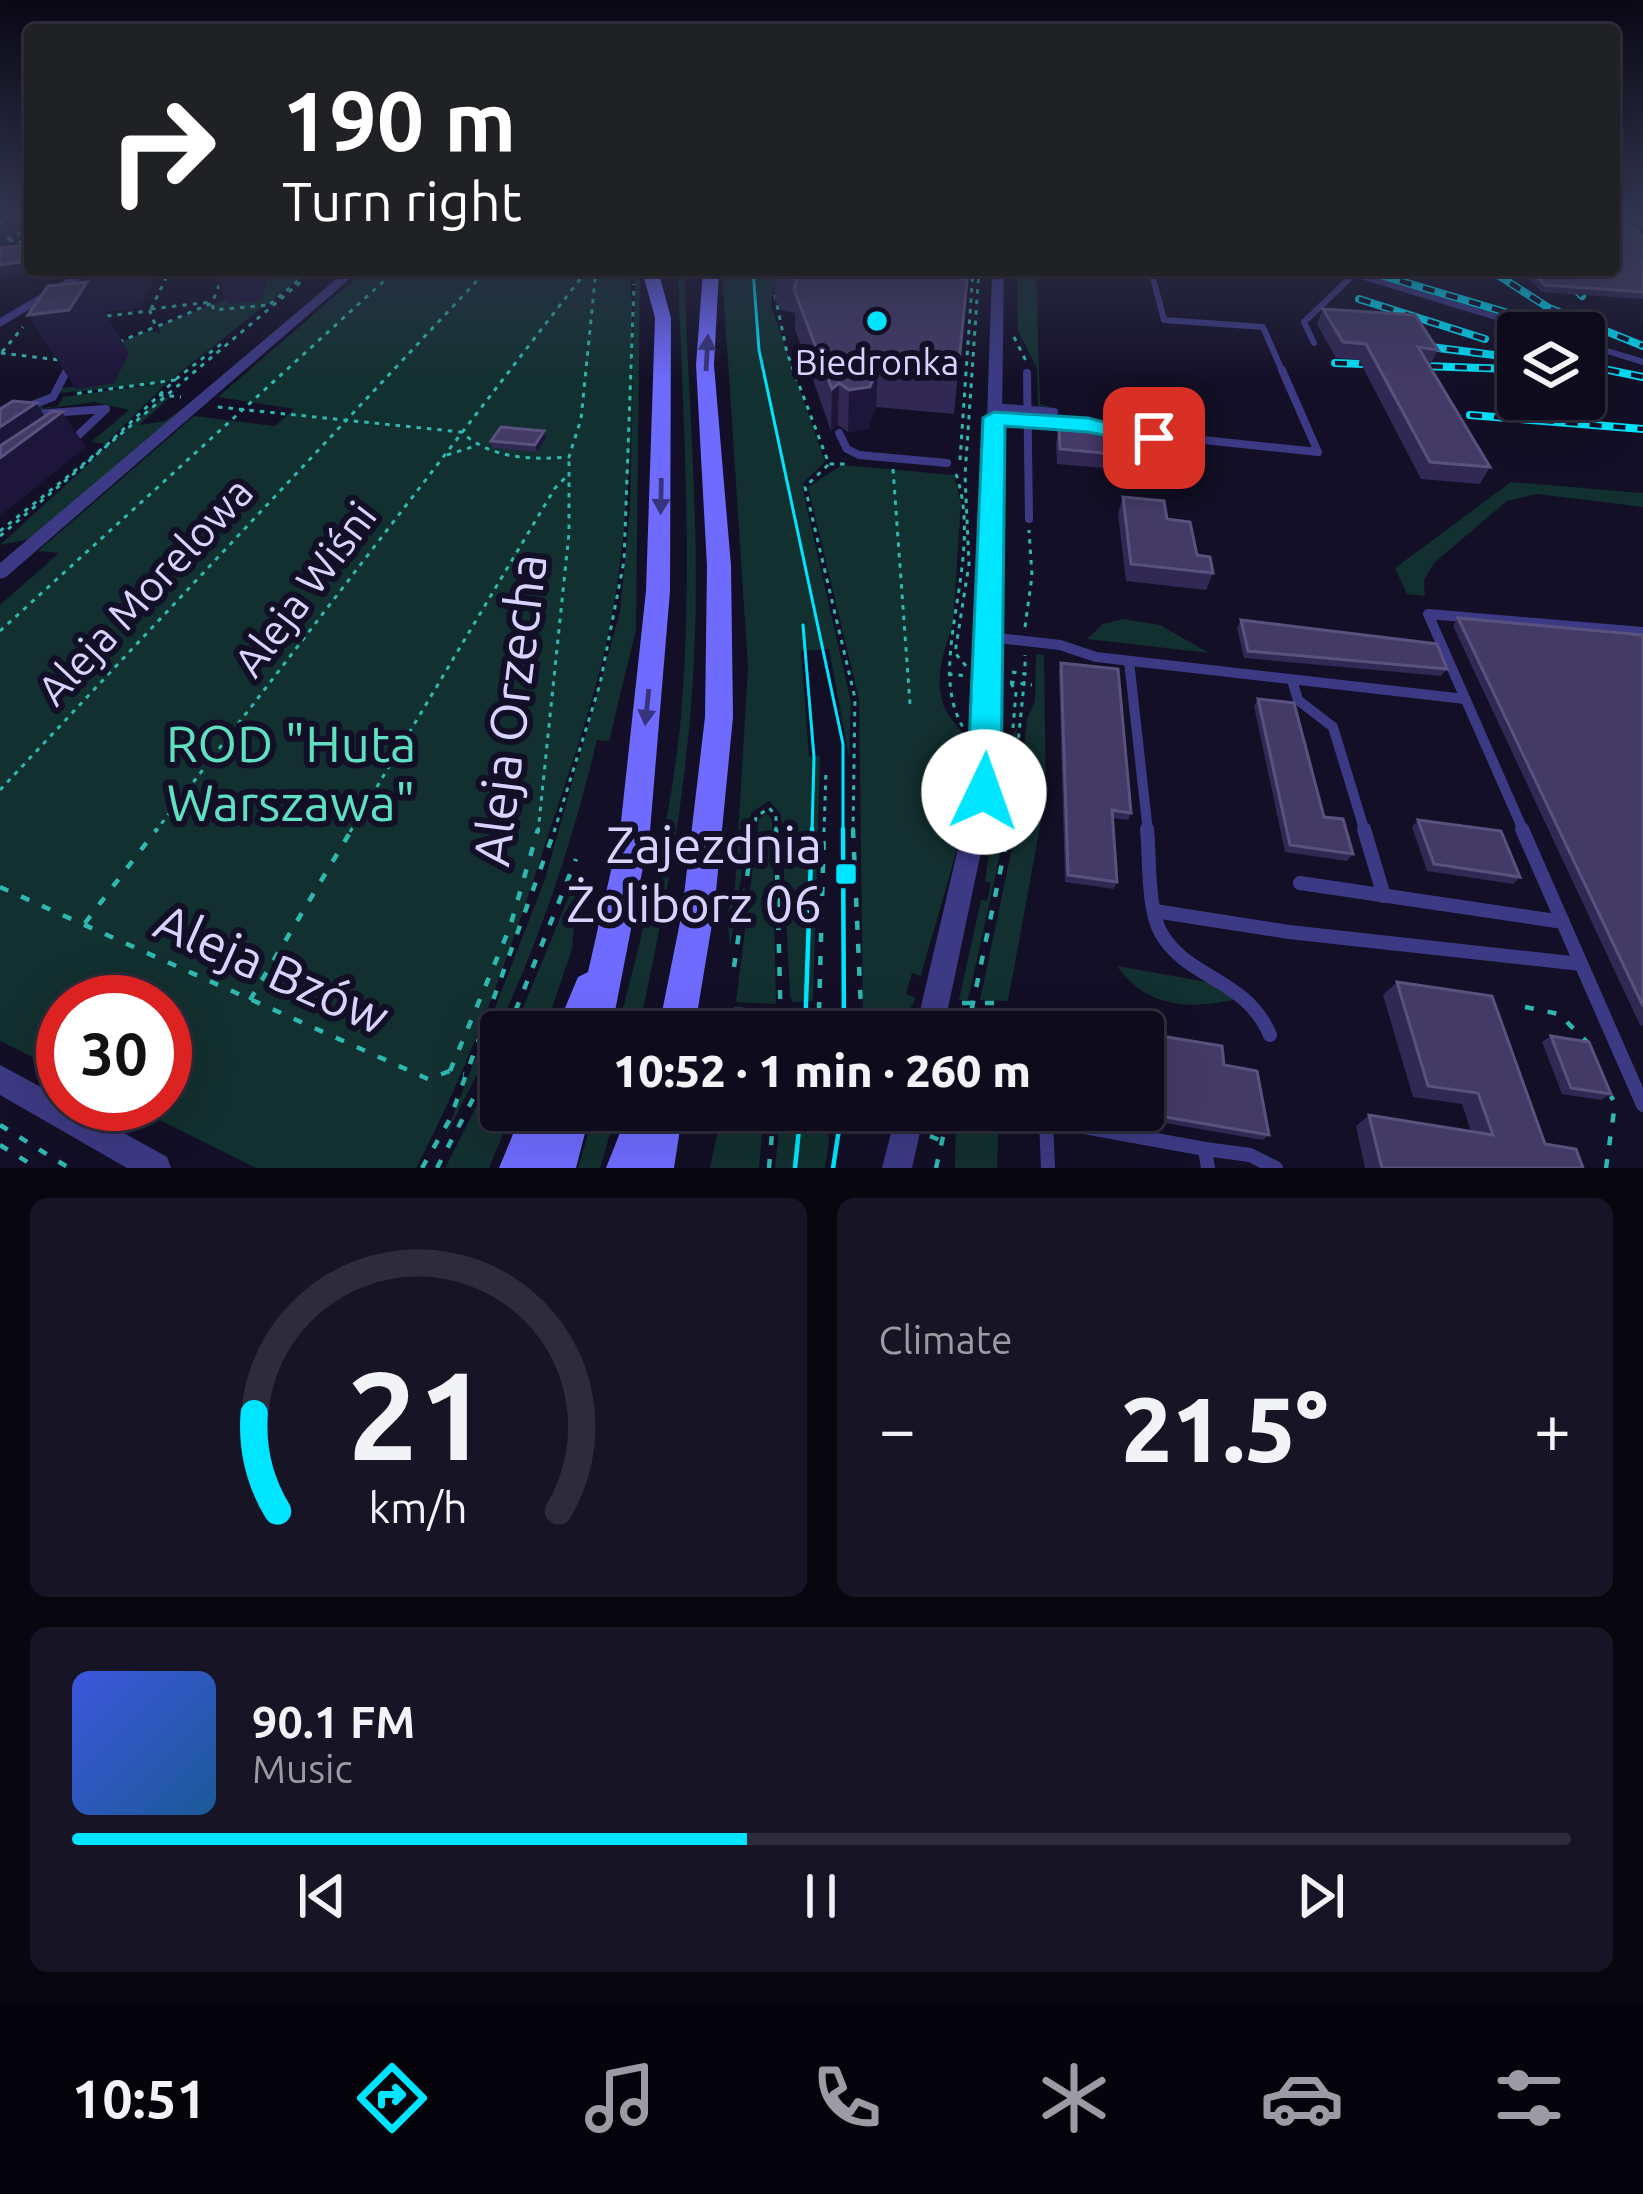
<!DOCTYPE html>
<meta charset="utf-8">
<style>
:root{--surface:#0e0b1c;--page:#171425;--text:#f1f3f6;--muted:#9b9ba3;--line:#2e2b3b;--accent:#00e5ff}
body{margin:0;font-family:Ubuntu,sans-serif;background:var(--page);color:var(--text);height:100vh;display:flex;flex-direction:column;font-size:45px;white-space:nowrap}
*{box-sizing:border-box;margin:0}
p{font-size:39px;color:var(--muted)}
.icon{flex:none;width:66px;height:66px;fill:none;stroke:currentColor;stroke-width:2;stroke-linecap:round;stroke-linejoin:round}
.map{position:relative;height:1168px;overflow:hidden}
.details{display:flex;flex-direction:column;gap:30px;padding:30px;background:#08060f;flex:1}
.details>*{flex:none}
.top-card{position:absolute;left:24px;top:24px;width:1596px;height:252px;border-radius:12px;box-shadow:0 12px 48px #0002,0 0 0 3px var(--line);background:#202124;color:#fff;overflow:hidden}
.buttons{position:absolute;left:1497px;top:312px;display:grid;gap:24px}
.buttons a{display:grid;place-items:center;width:108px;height:108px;border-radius:12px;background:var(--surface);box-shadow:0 12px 48px #0002,0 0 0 3px var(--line);font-size:60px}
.speed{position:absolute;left:36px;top:975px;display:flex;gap:24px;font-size:60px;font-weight:700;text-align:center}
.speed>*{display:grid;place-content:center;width:156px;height:156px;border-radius:50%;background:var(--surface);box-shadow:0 12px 48px #0002,0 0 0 3px var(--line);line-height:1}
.speed .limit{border:18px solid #d22;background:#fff;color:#111}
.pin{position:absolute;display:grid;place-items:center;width:102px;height:102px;color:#fff;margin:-51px;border-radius:24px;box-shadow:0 6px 18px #0006}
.me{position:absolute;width:132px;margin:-66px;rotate:3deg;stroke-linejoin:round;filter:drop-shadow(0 0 9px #0008)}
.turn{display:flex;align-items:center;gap:42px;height:252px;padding:0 60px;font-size:54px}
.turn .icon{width:156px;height:156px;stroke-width:2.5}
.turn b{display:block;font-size:84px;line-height:102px}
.big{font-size:90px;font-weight:800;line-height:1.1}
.details .tile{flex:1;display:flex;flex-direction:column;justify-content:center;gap:18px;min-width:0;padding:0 42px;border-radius:18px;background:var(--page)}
.details .dial{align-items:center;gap:0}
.dial svg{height:312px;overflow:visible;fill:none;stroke:var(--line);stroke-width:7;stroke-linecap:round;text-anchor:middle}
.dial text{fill:var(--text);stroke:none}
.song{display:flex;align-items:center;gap:36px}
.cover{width:144px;height:144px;border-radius:18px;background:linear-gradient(135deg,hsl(230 70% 55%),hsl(210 70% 35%))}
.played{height:12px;border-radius:6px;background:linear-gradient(90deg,var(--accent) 45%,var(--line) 45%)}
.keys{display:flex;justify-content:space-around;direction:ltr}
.heat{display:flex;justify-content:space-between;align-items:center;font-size:66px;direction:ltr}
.details .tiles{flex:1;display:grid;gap:30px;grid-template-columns:1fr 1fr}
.tile:last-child{grid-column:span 2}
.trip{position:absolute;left:480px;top:1011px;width:684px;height:120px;border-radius:12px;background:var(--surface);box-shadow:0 12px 48px #0002,0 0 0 3px var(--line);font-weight:800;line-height:120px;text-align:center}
.tab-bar{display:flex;height:192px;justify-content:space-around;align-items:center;background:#06040b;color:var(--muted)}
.tab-bar .icon{width:84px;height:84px}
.tab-bar .active{color:var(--accent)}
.tab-bar b{font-size:54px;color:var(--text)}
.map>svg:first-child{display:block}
</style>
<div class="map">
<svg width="1643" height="1168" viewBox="0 0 1643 1168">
<rect width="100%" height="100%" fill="#130f26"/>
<g fill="#12302f">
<path d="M365 270H630C637 375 630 532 608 635 592 712 563 788 539 863 505 967 467 1071 416 1168H256L127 1104H165V1002H63V1072L0 1041V605L59 553 38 551 194 416 275 426 294 409 218 397Z"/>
<path d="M635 270H640L636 630 609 741 597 740C561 890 516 1002 444 1139L545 879 620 612 630 509Z"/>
<path d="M678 270H684C688 392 699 513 695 635 691 769 667 901 638 1032H617C643 931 669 831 680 727 694 576 683 421 678 270Z"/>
<polygon points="722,270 776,270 771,306 825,462 803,483 803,491 851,702 849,757 829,649 801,651 809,756 820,756 813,1001 793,1002 790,996 781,814 769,801 751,813 730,948 727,916 735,886 748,667"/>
<polygon points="1017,270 1036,270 1040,404 1054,408 1038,406 1037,368 1018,331"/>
<polygon points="289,271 306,273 292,277 299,279 169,381 105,444 91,442 129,410 94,402 20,412 45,401 42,408 58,406 63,397 166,383 59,393 61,388 114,383 78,360 150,330 160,334 159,326 231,297 229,277"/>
<polygon points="162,397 169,398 139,425 165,421 193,401 31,539 0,545"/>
<path d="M842 465 954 475 961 503 953 623C944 650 931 688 948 714 957 728 970 737 970 755 973 815 937 914 921 976L912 973 906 994 916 998 898 1032H867L863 1012 859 699 808 487Z"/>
<polygon points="1511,482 1643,493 1643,507 1537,494 1507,501 1434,563 1424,580 1425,596 1407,594 1395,568"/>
<polygon points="1123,619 1160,625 1209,653 1087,639 1103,624"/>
<polygon points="1036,654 1044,655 1046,794 1008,1001 980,1000 1013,843 1027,719 1035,701"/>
<polygon points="1017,728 1003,841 968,1000 959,1000 981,900 987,901 991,883 985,881 1005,747"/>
<polygon points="766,813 772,819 776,1004 736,1002 759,819"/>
<polygon points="579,872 572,949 544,1032 513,1032"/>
<path d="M1117 966 1207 982 1239 999C1192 1009 1148 1010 1117 966Z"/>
<polygon points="501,1058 501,1110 513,1110 489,1168 445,1168"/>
<polygon points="595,1110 617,1110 600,1168 578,1168"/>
<polygon points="722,1110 764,1110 759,1168 710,1168"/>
<polygon points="781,1110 824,1110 829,1141 825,1168 775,1168"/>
<polygon points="956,1110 999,1110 997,1168 955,1168"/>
</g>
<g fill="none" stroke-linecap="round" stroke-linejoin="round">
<g stroke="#2fb8b0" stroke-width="3" stroke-dasharray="4.5 6" stroke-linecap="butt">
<polyline points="0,223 19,217"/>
<polyline points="30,228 5,240 30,243"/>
<polyline points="271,272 290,270"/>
<polyline points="267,275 299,278"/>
<polyline points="775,295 787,353 829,464 845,464"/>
<polyline points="270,304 311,270"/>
<polyline points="212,305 214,310 268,305"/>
<polyline points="151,309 211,302"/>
<polyline points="151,309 170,270"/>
<polyline points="107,316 150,311 156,327 212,303 219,285"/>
<polyline points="1014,337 1026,361"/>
<polyline points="119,342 155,327"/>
<polyline points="2,352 23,327"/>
<polyline points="1,353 59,360"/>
<polyline points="176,379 225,341"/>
<polyline points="159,395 181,397"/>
<path d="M218 407 461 432C492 459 530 460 569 457L581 419 596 270"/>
<polyline points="447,455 472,447"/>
<polyline points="960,460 973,270"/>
<polyline points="828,465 805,487 855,698 853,832"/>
<polyline points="893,469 910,704"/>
<path d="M956 474C986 562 923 663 964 729"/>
<polyline points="0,531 108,444 175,380 73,394"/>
<polyline points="0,536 315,270"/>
<polyline points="1025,627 1032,576 1029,530"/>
<polyline points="0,631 396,270"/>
<polyline points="966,666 955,653 969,564 965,475 979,270"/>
<polyline points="1012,672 1025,674 1025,655"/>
<polyline points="948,674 968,676"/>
<polyline points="1010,682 1032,685"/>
<polyline points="1011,683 1016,692 1013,728"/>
<polyline points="0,790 487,270"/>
<polyline points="155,832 587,270"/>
<polyline points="350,832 555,488 569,474"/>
<polyline points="538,832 569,533 569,457"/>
<polyline points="554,832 600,684 624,561 634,284"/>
<polyline points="754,832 756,817 769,808 776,815 776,832"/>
<polyline points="824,832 826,770"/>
<polyline points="1009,832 1025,674"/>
</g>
<g stroke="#2fb8b0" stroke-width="4.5" stroke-dasharray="9 14" stroke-linecap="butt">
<polyline points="776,829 781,1032"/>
<polyline points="853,829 862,1032"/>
<polyline points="0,887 428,1079 450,1071 464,1074"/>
<polyline points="85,923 157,829"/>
<polyline points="734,967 754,829"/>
<polyline points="250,1000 352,829"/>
<polyline points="962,1003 1008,1003"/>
<polyline points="1525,1007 1559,1014 1589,1044 1595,1038"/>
<polyline points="734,1010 858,1011"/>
<polyline points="819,1011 824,829"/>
<polyline points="507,1032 576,859"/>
<polyline points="967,1032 1009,829"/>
<polyline points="450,1071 510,927 538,829"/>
<polyline points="0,1125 69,1168"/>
<polyline points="930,1136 951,1145"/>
<polyline points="0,1145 37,1168"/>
<polyline points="422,1168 450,1119 555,829"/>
<polyline points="437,1168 501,1045"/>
<polyline points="769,1168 774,1110"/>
<polyline points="936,1168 949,1110"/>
<polyline points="1606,1168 1615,1104 1611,1096"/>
</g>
<g stroke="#3d3a85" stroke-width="6">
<polyline points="1635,217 1643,224"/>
<polyline points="1151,270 1164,320 1263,327 1283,373"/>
<polyline points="1341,270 1549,333"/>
<polyline points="1314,343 1304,322 1349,279 1350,270"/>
<polyline points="1584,344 1643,362"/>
<polyline points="66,373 71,362"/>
</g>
<g stroke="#3d3a85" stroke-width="8">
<polyline points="1027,373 1029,519"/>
<polyline points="27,407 53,397 67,370"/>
<polyline points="994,407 1054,412"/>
<polyline points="35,414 106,409 71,442"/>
<polyline points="994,418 1318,452 1282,370"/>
<polyline points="839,433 847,449 859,455 947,463"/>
</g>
<g stroke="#3d3a85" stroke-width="10">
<polyline points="989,637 1060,645 1096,657 1465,699"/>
<polyline points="1129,661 1148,832"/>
<polyline points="1292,680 1298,700 1333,727 1365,832"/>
<polyline points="1524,832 1428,614 1643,632"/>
</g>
<g stroke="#3d3a85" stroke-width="14">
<path d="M1147 829C1150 859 1147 908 1161 933 1187 979 1246 978 1270 1035"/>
<polyline points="1364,829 1384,896"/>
<polyline points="1522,829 1643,1105"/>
<polyline points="1300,883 1563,922"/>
<polyline points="1155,911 1289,932 1581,964"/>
<polyline points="1048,1168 1046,1120 1205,1149"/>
<polyline points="1208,1168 1205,1149 1250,1155 1276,1168"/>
</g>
<g fill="#3d3a85" fill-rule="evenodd">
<polygon points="82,270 96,270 0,327 0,318"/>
<polygon points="347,270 360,270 6,577 0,579 0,563"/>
<polygon points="992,270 1004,270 997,776 943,1032 915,1032 975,776"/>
<polygon points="0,1065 63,1099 63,1104 72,1104 167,1157 171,1168 127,1168 0,1095"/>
<polygon points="897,1110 925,1110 912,1168 882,1168"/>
</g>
<g fill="#6f6bff" fill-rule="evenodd">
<polygon points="642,270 658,270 671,318 670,591 650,831 611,1032 555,1032 578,977 588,972 620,831 646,591 655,318"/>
<polygon points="703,270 719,270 714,365 731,566 733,717 714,912 694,1032 658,1032 682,912 705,717 707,566 696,365"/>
<polygon points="523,1110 591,1110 576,1168 499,1168"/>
<polygon points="629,1110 683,1110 674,1168 606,1168"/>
</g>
<g stroke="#00e5ff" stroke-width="3">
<polyline points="753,270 759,350 843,744 843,832"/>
<polyline points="803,625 814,757 812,832"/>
</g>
<g stroke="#00e5ff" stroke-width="4.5">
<polyline points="843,829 844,1032"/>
<polyline points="805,1032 812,829"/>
<polyline points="795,1168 801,1110"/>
<polyline points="833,1168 842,1110"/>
</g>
<defs>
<g id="rail">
<polyline points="1490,270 1549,308 1643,346"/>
<polyline points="1557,270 1582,296"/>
<polyline points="1377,274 1575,333"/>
<polyline points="1359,299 1485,339"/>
<polyline points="1399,343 1518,358"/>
<polyline points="1335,363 1512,369"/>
<polyline points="1584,365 1643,377"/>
<polyline points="1470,415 1643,429"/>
</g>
</defs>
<use href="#rail" stroke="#00e5ff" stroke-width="8"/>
<use href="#rail" stroke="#130f26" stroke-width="4.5" stroke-dasharray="12" stroke-linecap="butt"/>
</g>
<g fill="#312854">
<polygon points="1643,236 1643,299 1541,292 1521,270 1614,270"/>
<polygon points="774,270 968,270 954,414 876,407 868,429 848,432 838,425 831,431 795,329 795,313 781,310 775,300"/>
<polygon points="1323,309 1438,350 1430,365 1490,467 1480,484 1421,479 1359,360 1336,358 1317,324"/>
<polygon points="1059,429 1155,458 1150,472 1057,464 1056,443"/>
<polygon points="544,431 546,438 537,452 493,448 491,441"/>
<polygon points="1123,497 1167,519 1213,573 1206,590 1126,581 1118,514"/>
<polygon points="1458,618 1643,635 1643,1026 1640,1025 1453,626"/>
<polygon points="1241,620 1447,669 1441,676 1244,658 1237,628"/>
<polygon points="1061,663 1131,813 1128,820 1112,818 1117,882 1114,889 1065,882 1059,671"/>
<polygon points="1258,699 1324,817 1353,854 1347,861 1285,852 1254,706"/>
<polygon points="1418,820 1520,877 1513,884 1427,871 1412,827"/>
<polygon points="1397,982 1545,1144 1583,1168 1365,1168 1356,1126 1369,1115 1471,1131 1462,1104 1413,1097 1383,995"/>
<polygon points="1551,1036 1611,1094 1601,1100 1562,1094 1542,1042"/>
<polygon points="1090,1110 1143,1110 1269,1135 1263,1140"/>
</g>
<g fill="#1d163a">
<polygon points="30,261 30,270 40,270 0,275 0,265"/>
<polygon points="111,270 157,270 158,272 140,307 105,312 129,353 114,383 76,389 28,315 86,284 80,274"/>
<polygon points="211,270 272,270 260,301 228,304"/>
<polygon points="878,366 876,407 868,429 848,432 849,390"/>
<polygon points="839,383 838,425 831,431 832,389"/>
<polygon points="36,403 49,422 62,412 86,447 0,516 0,427"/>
<polygon points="544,431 546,438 537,452 535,445"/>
</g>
<g fill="#433a66" stroke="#5a527e" stroke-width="3">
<polygon points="1614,217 1621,217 1643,236 1643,292 1545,285 1531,270 1614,270"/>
<polygon points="30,242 30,261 0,265 0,248 28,245"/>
<polygon points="82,270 111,270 80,274"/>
<polygon points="778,270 968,270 958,373 878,366 870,387 849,390 839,383 832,389 794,290 797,276"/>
<polygon points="87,282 69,310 28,315 48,286"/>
<polygon points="1323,309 1415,315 1438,350 1418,347 1490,467 1430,462 1366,344 1343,342"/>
<polygon points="13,401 36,403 0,427 0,409"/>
<polygon points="53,411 62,412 0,458 0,446"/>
<polygon points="501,427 544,431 535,445 491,441"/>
<polygon points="1059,429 1151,437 1155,458 1060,449"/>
<polygon points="1123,497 1164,501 1167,519 1190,522 1197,555 1210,557 1213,573 1131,564"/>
<polygon points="1458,618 1643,635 1643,1006"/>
<polygon points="1241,620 1437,644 1447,669 1248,651"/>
<polygon points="1061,663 1118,669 1131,813 1112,810 1117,882 1068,875"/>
<polygon points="1258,699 1294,703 1324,817 1343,819 1353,854 1290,845"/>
<polygon points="1418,820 1501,831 1520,877 1434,864"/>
<polygon points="1397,982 1492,996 1545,1144 1576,1149 1583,1168 1382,1168 1369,1115 1493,1135 1478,1093 1428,1086"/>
<polygon points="1143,1033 1222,1046 1224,1065 1257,1071 1269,1135 1125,1110 1143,1110"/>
<polygon points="1551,1036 1589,1042 1611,1094 1571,1088"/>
</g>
<defs><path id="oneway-solid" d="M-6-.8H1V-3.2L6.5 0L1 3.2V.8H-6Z" transform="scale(3)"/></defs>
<g fill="#38347d">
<use href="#oneway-solid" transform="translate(707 353) rotate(-87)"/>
<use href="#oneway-solid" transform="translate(661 496) rotate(91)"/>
<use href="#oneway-solid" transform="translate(647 707) rotate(96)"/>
</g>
<linearGradient id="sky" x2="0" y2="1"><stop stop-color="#0a0815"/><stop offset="0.57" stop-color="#333752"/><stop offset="1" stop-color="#333752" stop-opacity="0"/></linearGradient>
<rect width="1643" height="381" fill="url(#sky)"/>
<polygon fill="#00e5ff" stroke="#0095a6" stroke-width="3" points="994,412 1088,418 1166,438 1154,445 1088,432 1005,426 1001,792 996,802 984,806 972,802 967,792 983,418"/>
<g fill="#00e5ff" stroke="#130f26" stroke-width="4.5">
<circle cx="877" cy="321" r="12"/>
<rect x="834" y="862" width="24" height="24" rx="6"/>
</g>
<g text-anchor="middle" stroke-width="12" stroke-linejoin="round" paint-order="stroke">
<g font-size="36" fill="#d9d4ff" stroke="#130f26">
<text x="877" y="375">Biedronka</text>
</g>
<g font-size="42" fill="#d9d4ff" stroke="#130f26">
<text transform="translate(305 589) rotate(-53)" y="15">Aleja Wiśni</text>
<text transform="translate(145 591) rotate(-47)" y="15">Aleja Morelowa</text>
</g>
<g font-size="51" fill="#d9d4ff" stroke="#130f26">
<text transform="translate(510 710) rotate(-83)" y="18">Aleja Orzecha</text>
<text transform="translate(272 969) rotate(24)" y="18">Aleja Bzów</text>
</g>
<g font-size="51" fill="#5fe0c0" stroke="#130f26">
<text x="291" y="762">ROD "Huta<tspan x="291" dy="59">Warszawa"</tspan></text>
</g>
<g font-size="51" fill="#d9d4ff" stroke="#130f26" text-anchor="end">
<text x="822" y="863">Zajezdnia<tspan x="822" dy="59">Żoliborz 06</tspan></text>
</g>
</g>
</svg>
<div class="buttons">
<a><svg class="icon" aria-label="layers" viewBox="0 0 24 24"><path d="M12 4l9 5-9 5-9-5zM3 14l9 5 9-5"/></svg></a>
</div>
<div class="speed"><div class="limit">30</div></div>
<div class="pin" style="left:1154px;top:438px;background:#d93025"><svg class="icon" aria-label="arrive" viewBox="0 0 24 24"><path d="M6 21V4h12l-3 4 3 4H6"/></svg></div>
<svg class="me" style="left:984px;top:792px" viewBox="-20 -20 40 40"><circle r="19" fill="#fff"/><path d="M0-13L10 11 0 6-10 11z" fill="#00e5ff"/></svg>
<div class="trip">10:52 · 1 min · 260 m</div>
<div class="top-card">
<div class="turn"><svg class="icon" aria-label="right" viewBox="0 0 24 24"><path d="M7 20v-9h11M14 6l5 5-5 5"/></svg><div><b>190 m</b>Turn right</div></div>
</div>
</div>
<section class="details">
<div class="tiles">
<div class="tile dial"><svg viewBox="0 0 100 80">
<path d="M14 69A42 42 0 1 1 86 69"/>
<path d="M14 69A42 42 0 0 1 8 44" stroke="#00e5ff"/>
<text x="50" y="56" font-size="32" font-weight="700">21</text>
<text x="50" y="72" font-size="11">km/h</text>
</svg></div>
<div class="tile"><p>Climate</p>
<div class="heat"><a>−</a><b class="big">21.5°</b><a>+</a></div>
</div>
<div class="tile">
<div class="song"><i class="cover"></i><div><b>90.1 FM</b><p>Music</p></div></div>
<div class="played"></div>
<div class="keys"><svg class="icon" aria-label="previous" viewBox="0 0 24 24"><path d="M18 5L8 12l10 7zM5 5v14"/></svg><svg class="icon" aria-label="pause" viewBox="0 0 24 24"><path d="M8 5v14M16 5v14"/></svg><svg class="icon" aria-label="next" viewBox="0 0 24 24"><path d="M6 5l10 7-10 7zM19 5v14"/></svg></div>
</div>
</div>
</section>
<nav class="tab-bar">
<b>10:51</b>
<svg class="icon active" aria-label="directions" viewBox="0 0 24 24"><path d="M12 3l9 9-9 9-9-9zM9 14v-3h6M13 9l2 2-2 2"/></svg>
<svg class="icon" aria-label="music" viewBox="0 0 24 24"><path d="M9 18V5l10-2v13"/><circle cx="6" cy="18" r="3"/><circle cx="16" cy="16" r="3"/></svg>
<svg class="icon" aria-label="phone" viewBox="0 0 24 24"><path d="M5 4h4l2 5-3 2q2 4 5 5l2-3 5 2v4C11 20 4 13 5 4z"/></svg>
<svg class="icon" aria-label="climate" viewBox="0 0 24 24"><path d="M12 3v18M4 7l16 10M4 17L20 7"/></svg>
<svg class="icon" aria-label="car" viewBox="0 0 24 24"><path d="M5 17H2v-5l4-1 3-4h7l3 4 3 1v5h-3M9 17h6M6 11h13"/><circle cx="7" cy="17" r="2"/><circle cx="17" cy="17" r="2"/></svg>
<svg class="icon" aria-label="filters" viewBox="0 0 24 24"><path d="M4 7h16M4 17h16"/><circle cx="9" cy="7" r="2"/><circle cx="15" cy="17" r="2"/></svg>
</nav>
